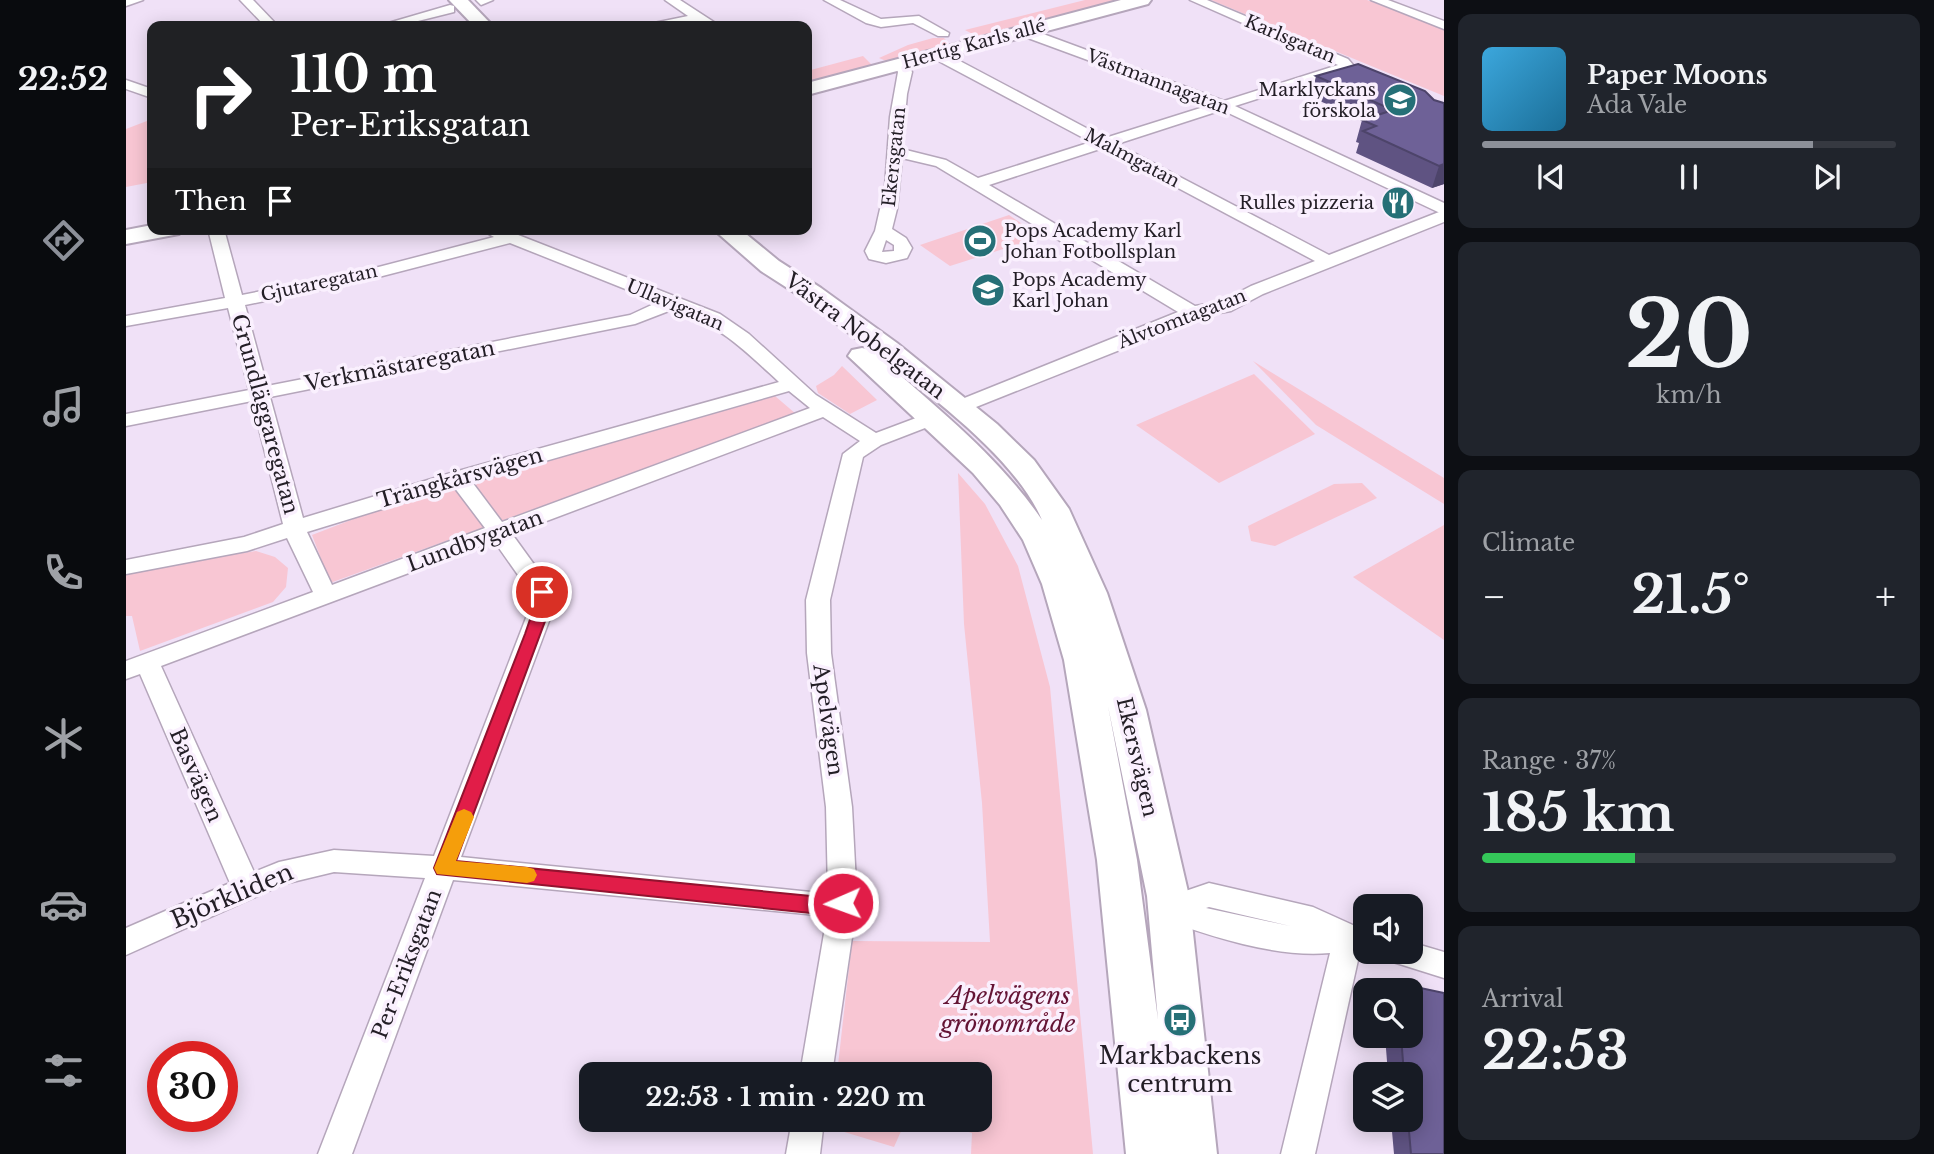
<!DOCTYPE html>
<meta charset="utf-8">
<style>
:root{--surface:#171b24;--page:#20242c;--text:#f1f3f6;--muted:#9ea1a6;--line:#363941;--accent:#8c9099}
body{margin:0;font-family:"Libre Baskerville",serif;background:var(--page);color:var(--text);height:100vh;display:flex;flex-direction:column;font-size:26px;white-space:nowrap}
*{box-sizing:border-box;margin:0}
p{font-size:23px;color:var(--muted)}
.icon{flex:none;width:38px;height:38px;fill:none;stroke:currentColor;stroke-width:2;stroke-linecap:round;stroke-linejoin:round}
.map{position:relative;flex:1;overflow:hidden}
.side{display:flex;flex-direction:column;gap:14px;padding:14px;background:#0d0f14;width:490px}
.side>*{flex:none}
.guide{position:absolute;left:21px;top:21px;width:665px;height:214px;border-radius:14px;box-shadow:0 4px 18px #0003;background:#202124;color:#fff;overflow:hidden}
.controls{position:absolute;left:1227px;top:894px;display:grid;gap:14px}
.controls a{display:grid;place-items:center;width:70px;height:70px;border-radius:14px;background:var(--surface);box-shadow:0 4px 18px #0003;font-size:35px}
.speed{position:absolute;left:21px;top:1041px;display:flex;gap:14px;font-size:35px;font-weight:700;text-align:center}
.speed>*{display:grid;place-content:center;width:91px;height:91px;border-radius:50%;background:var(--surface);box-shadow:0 4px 18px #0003;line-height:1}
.speed .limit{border:10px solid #d22;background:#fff;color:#111}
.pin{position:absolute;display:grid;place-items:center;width:60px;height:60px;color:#fff;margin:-30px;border:4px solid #fff;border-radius:50%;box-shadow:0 2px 7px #0007}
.me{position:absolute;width:77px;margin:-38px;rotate:268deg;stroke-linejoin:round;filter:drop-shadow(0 0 5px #0008)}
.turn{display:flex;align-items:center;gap:24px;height:147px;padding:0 28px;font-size:32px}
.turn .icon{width:91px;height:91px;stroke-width:2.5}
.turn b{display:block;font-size:49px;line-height:60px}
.then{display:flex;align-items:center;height:66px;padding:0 28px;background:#0003;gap:14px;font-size:26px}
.big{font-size:52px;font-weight:700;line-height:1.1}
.side .card{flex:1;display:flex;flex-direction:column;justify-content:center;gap:10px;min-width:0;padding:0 24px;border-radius:14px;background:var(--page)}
.side .dial{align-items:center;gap:0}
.dial b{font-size:91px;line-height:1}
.song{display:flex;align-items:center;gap:21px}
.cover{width:84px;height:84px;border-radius:10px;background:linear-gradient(135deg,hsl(200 70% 55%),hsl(200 70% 35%))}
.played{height:7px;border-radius:4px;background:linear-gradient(90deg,var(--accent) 80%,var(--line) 80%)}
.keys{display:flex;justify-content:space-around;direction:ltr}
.heat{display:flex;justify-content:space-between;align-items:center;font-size:38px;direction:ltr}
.charge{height:10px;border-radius:5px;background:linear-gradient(90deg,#34c759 37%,var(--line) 0)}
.trip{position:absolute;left:453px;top:1062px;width:413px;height:70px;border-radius:14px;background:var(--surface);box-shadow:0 4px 18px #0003;font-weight:700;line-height:70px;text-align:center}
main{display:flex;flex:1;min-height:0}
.menu{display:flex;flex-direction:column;width:126px;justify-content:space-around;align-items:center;background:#090b0e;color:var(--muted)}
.menu .icon{width:49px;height:49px}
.menu .active{color:var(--accent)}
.menu b{font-size:32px;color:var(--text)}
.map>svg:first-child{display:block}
</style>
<main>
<nav class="menu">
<b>22:52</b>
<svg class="icon active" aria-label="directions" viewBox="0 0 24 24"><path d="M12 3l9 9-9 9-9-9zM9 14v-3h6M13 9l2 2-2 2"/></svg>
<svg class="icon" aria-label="music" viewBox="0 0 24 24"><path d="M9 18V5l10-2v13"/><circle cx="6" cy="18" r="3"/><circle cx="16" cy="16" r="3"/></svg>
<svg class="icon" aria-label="phone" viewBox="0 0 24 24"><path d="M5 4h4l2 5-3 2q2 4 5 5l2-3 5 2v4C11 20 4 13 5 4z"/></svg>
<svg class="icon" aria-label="climate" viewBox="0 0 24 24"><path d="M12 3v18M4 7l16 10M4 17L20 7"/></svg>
<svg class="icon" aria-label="car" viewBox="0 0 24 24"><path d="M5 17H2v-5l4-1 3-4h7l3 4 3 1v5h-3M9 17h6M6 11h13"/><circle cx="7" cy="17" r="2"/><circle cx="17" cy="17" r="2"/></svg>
<svg class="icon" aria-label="filters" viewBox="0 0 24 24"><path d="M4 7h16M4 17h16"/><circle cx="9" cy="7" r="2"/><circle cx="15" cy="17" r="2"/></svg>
</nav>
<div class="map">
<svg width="1318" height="1154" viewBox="0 0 1318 1154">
<rect width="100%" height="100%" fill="#f0e1f7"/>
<g fill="#f8c6d3">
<polygon points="959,0 1004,0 854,38 839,30"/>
<polygon points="1085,0 1241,0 1318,29 1318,96"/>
<polygon points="807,38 818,38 823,44 760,61 753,58 782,45"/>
<polygon points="737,56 749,68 681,86 681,71"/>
<polygon points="26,119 26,182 0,187 0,129"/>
<polygon points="883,215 915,237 824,266 794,245"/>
<polygon points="1127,361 1318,478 1318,504 1190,425"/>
<polygon points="716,366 751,400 724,414 692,393 690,386 708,375"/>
<polygon points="1128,374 1189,434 1093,483 1010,425"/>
<polygon points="649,396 670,414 204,583 186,535 287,496"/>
<polygon points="832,473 859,504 892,566 924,687 967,1154 845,1154 846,1133 802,1120 854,1120 854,1074 711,1074 726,941 864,942 856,803 838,624"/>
<polygon points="1236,483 1251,498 1149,546 1125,541 1122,526 1208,484"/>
<polygon points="1318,525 1318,640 1227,577"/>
<polygon points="130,551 149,557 162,568 160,587 147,602 14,651 6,616 0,616 0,571"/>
<polygon points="706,1120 780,1120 768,1147 705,1128"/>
</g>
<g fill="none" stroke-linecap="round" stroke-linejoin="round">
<defs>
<g id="street">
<polygon points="0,0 17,0 0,6"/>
<polygon points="114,0 127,0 152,26 139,26"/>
<polygon points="350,0 367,0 355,5"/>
<polygon points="539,0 554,0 594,26 579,26 571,21 548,26 526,26 528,23 562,16"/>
<polygon points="698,0 714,0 755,19 793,16 823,33 822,36 812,36 787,23 755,27 740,23"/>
<path d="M1064 0H1081L1222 59 1228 66 1226 69 1109 106 1318 203V222L1137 294 1105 311 1070 317 1029 336 840 411H826L823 407 826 403 1052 312 810 166 776 158 771 209 766 229 780 238 786 248 781 258 760 263 743 259 739 251 749 231 759 187 764 117 772 72 768 64 770 61H780L786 72 781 94 776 149 820 160 852 178 965 142 805 57V51H815L979 138 1084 105 891 34V28H901L1098 101 1212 65ZM1096 110 1312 212H1313L1203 255 991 144ZM977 148 1189 261 1125 286 1094 302 1069 306 863 185ZM760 240 768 245V251L756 252Z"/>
<polygon points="1245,0 1262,0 1318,21 1318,29"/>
<polygon points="324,5 328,6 328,12 272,26 252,26"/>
<polygon points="0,80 26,89 26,98 0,89"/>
<path d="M82 229H98L116 295 241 270 368 237 354 229H377L594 314 623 334 690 395 750 433 798 415H812L815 419 812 423 755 445 737 457 704 600 705 653 726 807 731 903 706 1074H674L701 916 327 880 226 1154H192L299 878 208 872 158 884 0 955V928L104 883 14 674 0 679V661L187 592 161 538 121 551 0 574V560L118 537 157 524 126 401 0 426V414L123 390 102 308 0 326V316L99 298ZM384 243 532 302 504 315 141 386 119 305 241 280ZM548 309C596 327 616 348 653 382L325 473 177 518 144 397 509 324ZM663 391 684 408 376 522 346 482ZM697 417 734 441 717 454 680 600 681 653 700 807 702 891 685 892 335 857 429 605 428 592 386 534ZM328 487 359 528 206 585 181 532ZM368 541 404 592 405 605 308 856 208 850 153 862 128 872 35 666Z"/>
<path d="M1083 883 1187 907 1229 926H1239V952L1234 951 1189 1154H1155L1204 953C1148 958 1085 936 1033 918L1029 909 1033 900ZM1083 907 1164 926 1080 908Z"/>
<polygon points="1284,942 1318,952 1318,978 1264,961 1259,952 1284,952"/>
<polygon points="666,1120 698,1120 694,1154 660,1154"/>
</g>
<g id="secondary">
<polygon points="323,0 342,0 367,26 348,26"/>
<polygon points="995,0 1025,0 1022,4 681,95 681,83"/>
<polygon points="26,225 26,229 57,229 53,234 0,244 0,230"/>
<path d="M587 229H614L653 261 695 288 771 343 871 424 908 460 943 509 981 593 1020 710 1063 896 1091 1154H1000L971 860 938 660 916 584 897 540 874 505 847 473 722 356 726 350 736 348 745 350 677 298 635 271ZM748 352C802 394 889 457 916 520 871 454 807 405 748 352ZM982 706 1021 896 1032 1020 1011 860Z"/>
</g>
</defs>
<use href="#street" stroke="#b5a6bb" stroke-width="3"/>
<use href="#secondary" stroke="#b5a6bb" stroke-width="4"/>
<use href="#street" fill="#fff" fill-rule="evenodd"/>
<use href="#secondary" fill="#fff" fill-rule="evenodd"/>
</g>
<g fill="#5f5382">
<polygon points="1190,76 1308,100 1318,103 1318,184 1306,188 1230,153 1233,143 1230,142 1236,120 1185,97"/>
<polygon points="1271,983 1318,993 1318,1154 1268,1154 1265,1120 1284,1120 1284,1074 1262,1074 1259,1036 1284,1036 1284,990 1267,990"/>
</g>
<polygon fill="#4d446a" points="1318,164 1318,184 1306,188 1313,166"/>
<g fill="#6e6197" stroke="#4d446a" stroke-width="2">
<polygon points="1232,64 1299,91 1308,100 1318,103 1318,164 1313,166 1237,131 1250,126 1236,120 1267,110 1190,76"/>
<polygon points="1271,983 1318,993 1318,1154 1285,1154 1282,1120 1284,1120 1284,1074 1278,1074 1275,1036 1284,1036 1284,990 1271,990"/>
</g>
<polygon fill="#e11d48" stroke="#92132f" stroke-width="2" points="416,586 424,592 425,605 330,861 685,896 717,895 724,897 727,903 724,909 685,913 311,874 308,868 399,634 409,605 408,592"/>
<polygon fill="#f59e0b" points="338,809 345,812 348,817 330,861 401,867 408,869 411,875 408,881 401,883 311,874 308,868 329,817 331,812"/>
<defs>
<symbol id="school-disc" viewBox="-11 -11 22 22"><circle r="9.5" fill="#267077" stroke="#faf0fe"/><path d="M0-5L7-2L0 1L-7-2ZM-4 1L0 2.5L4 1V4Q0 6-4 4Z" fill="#fff"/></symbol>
<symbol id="restaurant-disc" viewBox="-11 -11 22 22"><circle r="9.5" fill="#267077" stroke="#faf0fe"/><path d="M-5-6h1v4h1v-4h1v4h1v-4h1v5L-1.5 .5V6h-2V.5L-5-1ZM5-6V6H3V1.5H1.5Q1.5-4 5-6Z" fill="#fff"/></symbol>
<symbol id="stadium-disc" viewBox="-11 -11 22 22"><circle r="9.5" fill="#267077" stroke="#faf0fe"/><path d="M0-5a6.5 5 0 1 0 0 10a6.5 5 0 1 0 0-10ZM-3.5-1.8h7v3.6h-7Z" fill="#fff"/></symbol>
<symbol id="bus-disc" viewBox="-11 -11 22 22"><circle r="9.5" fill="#267077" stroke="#faf0fe"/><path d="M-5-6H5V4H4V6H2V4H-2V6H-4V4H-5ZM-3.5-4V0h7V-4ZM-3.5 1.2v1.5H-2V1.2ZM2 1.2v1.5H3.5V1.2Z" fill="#fff"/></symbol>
</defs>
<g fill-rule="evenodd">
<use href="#school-disc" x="1255" y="81" width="38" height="38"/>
<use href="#restaurant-disc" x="1253" y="184" width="38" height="38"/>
<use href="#stadium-disc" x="835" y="222" width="38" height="38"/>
<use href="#school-disc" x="843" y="271" width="38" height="38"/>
<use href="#bus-disc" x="1035" y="1001" width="38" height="38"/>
</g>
<g text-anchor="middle" stroke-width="7" stroke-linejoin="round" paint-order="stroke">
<g font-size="18" fill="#231e26" stroke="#faf0fe">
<text transform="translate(1164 39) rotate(23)" y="6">Karlsgatan</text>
<text transform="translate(848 44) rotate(-15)" y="6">Hertig Karls allé</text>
<text transform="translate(1032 82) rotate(21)" y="6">Västmannagatan</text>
<text transform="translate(768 157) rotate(-84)" y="6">Ekersgatan</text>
<text transform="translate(1006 158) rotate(28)" y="6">Malmgatan</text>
<text transform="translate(193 283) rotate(-12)" y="6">Gjutaregatan</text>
<text transform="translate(549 305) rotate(23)" y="6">Ullavigatan</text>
<text transform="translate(1056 319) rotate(-21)" y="6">Älvtomtagatan</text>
</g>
<g font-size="18" fill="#231e26" stroke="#faf0fe" text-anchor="end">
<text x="1250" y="96">Marklyckans<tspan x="1250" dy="21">förskola</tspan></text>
<text x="1248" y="209">Rulles pizzeria</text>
<text x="878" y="237" text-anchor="start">Pops Academy Karl<tspan x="878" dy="21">Johan Fotbollsplan</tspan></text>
<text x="886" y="286" text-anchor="start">Pops Academy<tspan x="886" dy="21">Karl Johan</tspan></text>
</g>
<g font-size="21" fill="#231e26" stroke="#faf0fe">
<text transform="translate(739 336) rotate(37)" y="7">Västra Nobelgatan</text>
<text transform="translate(274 366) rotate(-11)" y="7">Verkmästaregatan</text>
<text transform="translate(139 414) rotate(75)" y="7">Grundläggaregatan</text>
<text transform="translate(334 478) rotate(-16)" y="7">Trängkårsvägen</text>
<text transform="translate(349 541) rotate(-20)" y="7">Lundbygatan</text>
<text transform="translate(702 720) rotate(82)" y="7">Apelvägen</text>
<text transform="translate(1011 757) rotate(77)" y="7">Ekersvägen</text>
<text transform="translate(70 775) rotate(66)" y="7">Basvägen</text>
<text transform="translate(281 964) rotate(-69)" y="7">Per-Eriksgatan</text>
</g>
<g font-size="24" fill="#231e26" stroke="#faf0fe">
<text transform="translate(106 896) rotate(-23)" y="8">Björkliden</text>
</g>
<g font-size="24" font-style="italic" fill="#641435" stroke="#faf0fe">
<text x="882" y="1004">Apelvägens<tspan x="882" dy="28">grönområde</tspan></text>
</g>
<g font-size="24" fill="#231e26" stroke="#faf0fe">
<text x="1054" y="1064">Markbackens<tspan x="1054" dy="28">centrum</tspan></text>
</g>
</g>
</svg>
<div class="controls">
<a><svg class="icon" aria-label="sound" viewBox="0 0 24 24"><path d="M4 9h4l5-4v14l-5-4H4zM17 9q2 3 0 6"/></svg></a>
<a><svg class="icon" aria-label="search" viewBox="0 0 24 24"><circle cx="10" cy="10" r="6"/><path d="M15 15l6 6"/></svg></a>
<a><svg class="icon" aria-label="layers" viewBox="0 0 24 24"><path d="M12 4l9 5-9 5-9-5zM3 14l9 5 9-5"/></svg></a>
</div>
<div class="speed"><div class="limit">30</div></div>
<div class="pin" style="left:416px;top:592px;background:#d93025"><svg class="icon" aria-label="arrive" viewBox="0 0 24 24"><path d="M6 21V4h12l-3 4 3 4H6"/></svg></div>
<svg class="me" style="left:717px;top:903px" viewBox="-20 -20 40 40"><circle r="17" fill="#e11d48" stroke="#fff" stroke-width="3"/><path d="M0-11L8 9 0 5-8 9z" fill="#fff"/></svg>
<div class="trip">22:53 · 1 min · 220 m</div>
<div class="guide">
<div class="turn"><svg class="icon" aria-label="right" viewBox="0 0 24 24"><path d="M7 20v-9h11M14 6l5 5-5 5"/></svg><div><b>110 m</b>Per-Eriksgatan</div></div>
<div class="then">Then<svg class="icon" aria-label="arrive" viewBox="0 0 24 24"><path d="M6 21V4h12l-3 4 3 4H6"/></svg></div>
</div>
</div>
<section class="side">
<div class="card">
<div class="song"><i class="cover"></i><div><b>Paper Moons</b><p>Ada Vale</p></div></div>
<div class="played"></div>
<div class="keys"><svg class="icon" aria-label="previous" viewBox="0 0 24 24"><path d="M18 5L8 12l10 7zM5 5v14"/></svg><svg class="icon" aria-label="pause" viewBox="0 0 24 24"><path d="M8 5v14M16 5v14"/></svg><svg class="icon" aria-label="next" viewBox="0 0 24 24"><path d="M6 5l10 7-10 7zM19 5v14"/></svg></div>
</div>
<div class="card dial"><b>20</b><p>km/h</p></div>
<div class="card"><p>Climate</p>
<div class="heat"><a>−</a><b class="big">21.5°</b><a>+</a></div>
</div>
<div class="card"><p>Range · 37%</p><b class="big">185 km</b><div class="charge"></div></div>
<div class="card"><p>Arrival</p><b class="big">22:53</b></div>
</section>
</main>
